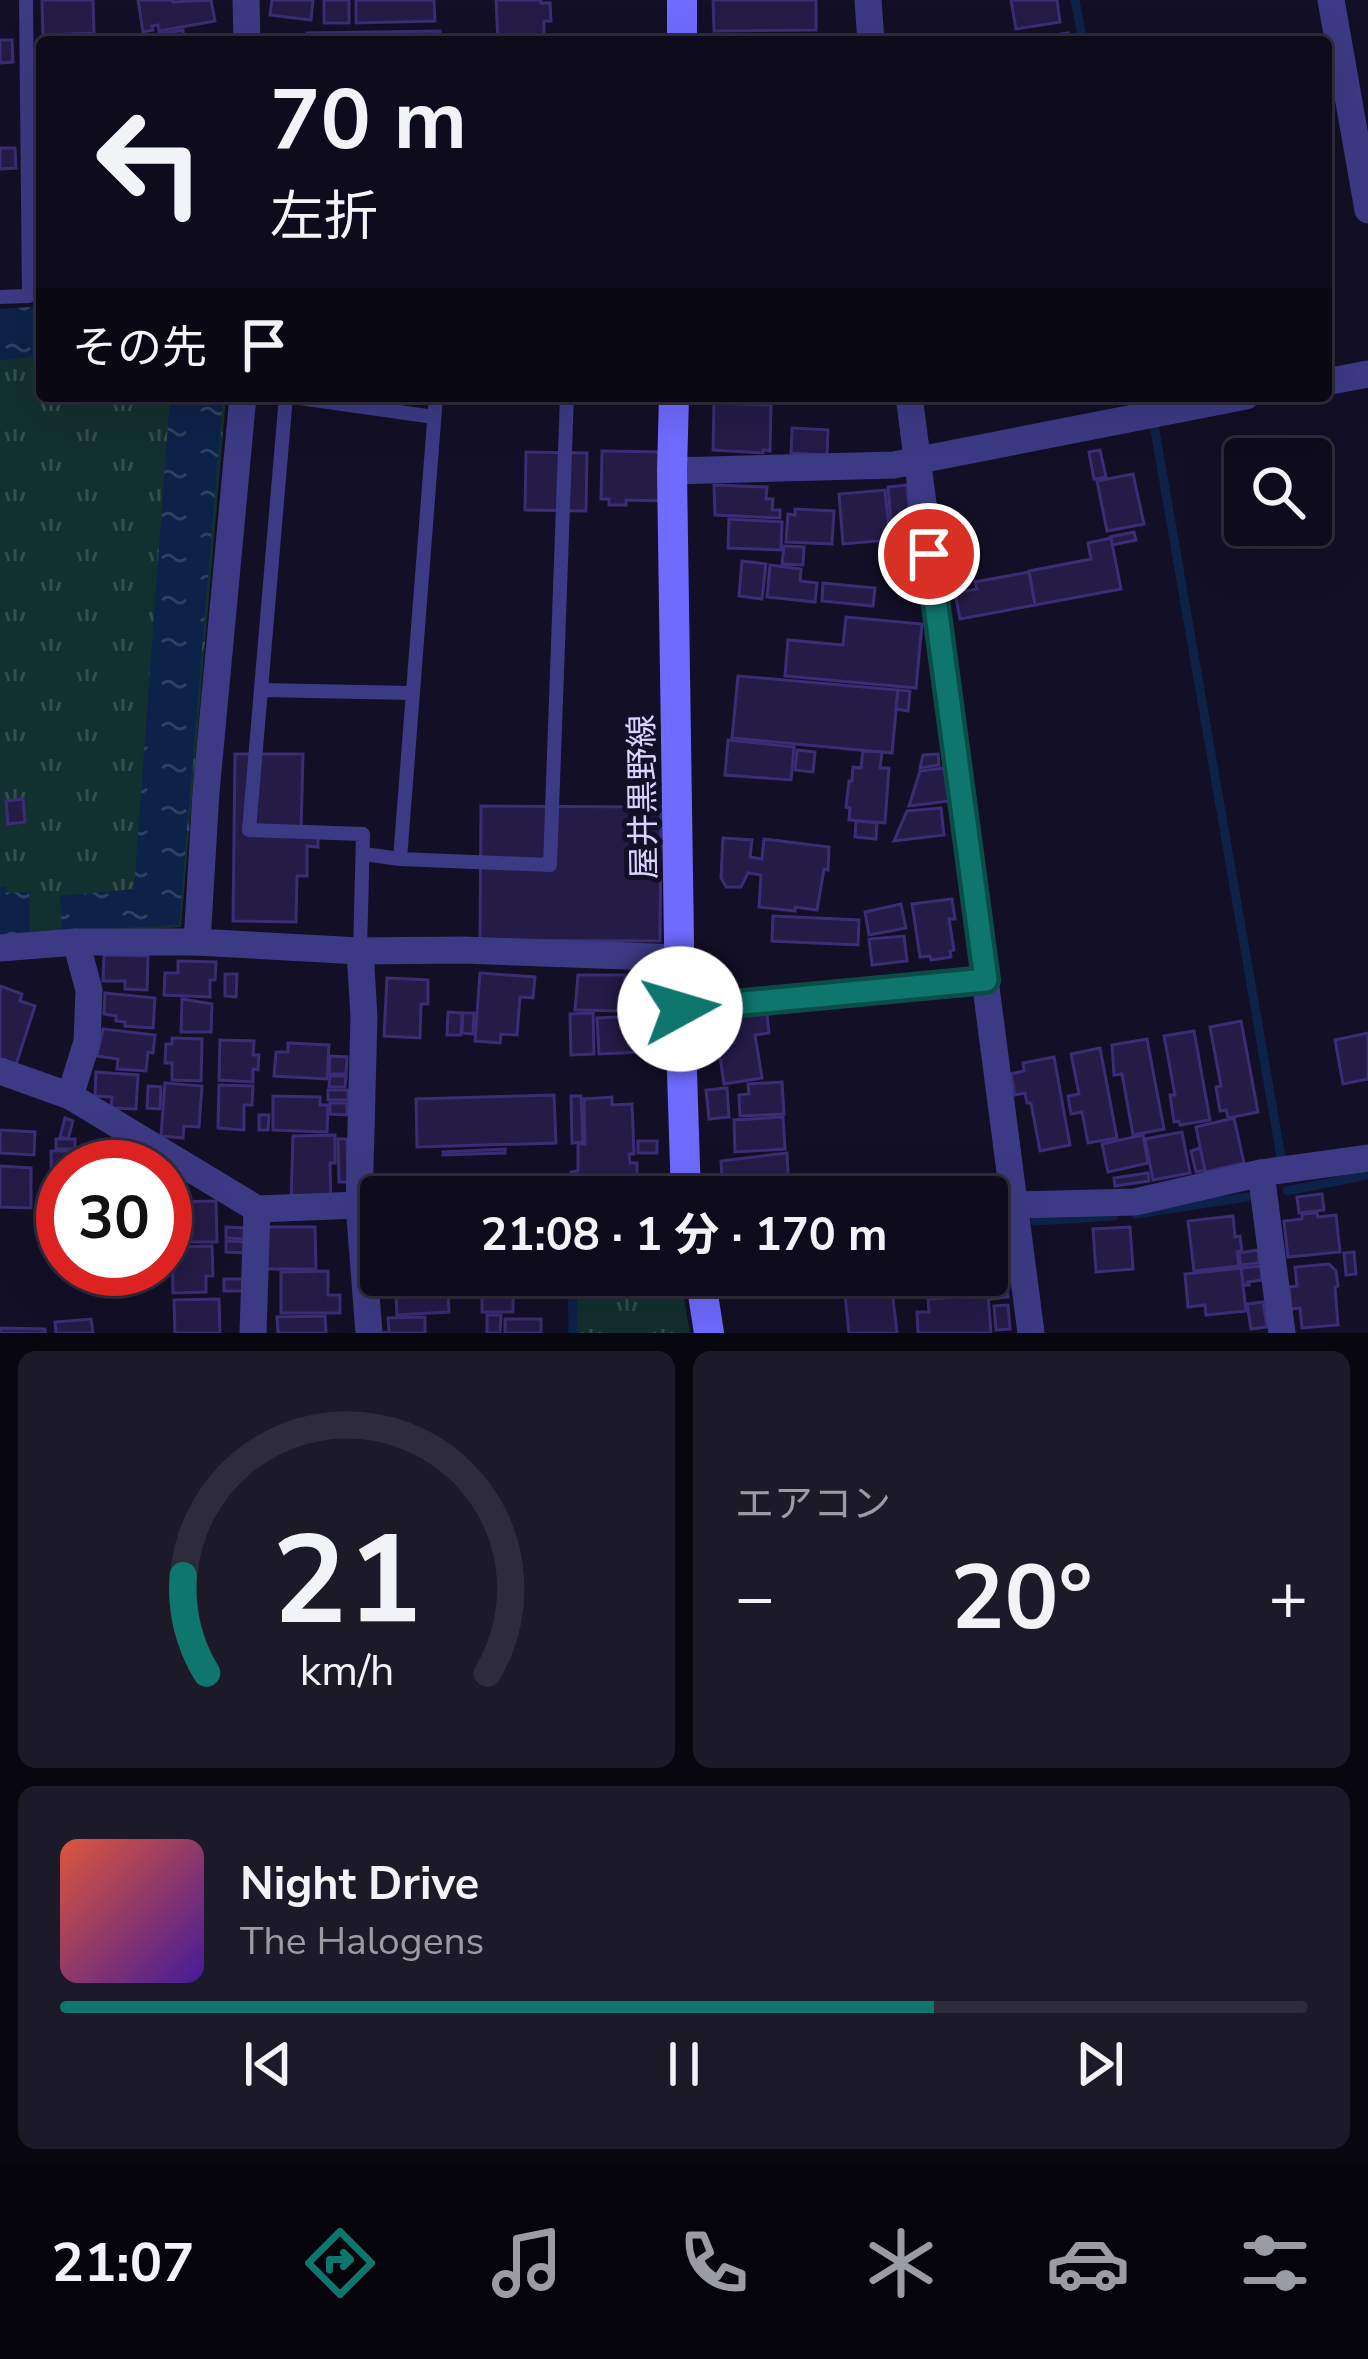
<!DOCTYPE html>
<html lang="ja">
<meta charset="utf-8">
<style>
:root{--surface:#0e0b1c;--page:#1c1929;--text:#f1f3f6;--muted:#9b9ba3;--line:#2e2b3b;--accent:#0f766e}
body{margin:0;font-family:"Nunito Sans","Noto Sans JP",sans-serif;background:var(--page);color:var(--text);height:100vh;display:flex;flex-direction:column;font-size:45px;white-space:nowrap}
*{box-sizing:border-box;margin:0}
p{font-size:39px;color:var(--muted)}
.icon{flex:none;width:66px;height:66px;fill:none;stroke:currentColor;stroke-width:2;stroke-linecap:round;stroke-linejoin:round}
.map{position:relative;height:1333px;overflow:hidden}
.sheet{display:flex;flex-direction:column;gap:18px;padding:18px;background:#08060f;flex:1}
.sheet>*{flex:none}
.top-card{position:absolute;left:36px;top:36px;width:1296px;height:366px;border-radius:12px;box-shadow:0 12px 48px #0002,0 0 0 3px var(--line);background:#0e0b1c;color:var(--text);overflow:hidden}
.tools{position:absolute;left:1224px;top:438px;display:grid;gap:24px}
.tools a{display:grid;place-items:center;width:108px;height:108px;border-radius:12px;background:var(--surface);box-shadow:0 12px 48px #0002,0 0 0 3px var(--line);font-size:60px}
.speed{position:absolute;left:36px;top:1140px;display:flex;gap:24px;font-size:60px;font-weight:700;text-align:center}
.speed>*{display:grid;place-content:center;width:156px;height:156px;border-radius:50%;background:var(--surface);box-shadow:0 12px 48px #0002,0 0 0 3px var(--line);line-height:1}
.speed .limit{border:18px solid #d22;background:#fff;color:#111}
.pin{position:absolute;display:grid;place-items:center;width:102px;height:102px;color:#fff;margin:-51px;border:6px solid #fff;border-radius:50%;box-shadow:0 3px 12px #0007}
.me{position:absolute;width:132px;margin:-66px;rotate:84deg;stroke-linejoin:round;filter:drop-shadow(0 0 9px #0008)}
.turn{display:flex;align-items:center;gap:42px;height:252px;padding:0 36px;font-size:54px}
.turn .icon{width:156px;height:156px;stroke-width:2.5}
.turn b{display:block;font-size:84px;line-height:102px}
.then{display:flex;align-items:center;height:114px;padding:0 36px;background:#0003;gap:24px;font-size:45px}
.big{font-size:90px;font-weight:700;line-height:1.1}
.sheet .card{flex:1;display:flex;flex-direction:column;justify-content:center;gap:18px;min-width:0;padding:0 42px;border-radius:18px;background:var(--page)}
.sheet .dial{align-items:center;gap:0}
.dial svg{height:312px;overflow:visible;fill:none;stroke:var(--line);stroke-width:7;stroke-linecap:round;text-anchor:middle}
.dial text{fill:var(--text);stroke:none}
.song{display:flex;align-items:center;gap:36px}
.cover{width:144px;height:144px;border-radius:18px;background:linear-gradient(135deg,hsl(10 70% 55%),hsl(260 70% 35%))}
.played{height:12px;border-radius:6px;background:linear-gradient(90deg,var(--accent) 70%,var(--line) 70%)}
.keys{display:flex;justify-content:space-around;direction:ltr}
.heat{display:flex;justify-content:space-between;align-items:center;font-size:66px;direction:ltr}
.sheet .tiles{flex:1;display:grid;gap:18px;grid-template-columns:1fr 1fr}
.card:last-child{grid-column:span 2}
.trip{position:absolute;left:360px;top:1176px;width:648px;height:120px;border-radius:12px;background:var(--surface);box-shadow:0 12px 48px #0002,0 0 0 3px var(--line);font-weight:700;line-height:120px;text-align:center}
.menu{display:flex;height:192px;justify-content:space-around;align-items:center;background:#06040b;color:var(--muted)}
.menu .icon{width:84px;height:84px}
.menu .on{color:var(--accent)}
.menu b{font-size:54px;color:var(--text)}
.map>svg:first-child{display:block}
</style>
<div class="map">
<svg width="1368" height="1333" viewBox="0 0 1368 1333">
<defs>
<pattern id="park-tufts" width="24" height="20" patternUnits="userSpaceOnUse" patternTransform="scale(3)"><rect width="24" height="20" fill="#12302f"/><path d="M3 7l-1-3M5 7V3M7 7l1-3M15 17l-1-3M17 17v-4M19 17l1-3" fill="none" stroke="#344d4e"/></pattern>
<pattern id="water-ripples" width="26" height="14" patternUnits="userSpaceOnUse" patternTransform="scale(3)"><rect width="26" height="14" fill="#0c2248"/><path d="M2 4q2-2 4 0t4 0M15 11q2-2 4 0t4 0" fill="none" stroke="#2f4163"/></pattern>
</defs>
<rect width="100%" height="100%" fill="#130f26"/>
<g fill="url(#park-tufts)">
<polygon points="42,306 42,396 226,396 181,927 0,943 0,310"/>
<polygon points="577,1275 680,1275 690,1333 577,1333"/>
</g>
<g fill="url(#water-ripples)">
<polygon points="42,306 42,356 0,360 0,309"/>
<polygon points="170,396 223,396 179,925 62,931 60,896 134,889"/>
<polygon points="6,886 7,893 29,892 30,933 0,937 0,887"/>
<polygon points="589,1275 648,1275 648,1293 590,1295"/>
</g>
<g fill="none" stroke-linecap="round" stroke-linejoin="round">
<g stroke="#0c2248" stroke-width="9">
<polyline points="1075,0 1083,42"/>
<polyline points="1149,396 1281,1157"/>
<polyline points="1287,1191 1368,1175"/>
<polyline points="1136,1214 1247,1197"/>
<polyline points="1035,1221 1114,1216"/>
<polyline points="987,1224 1002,1224"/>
<polyline points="572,1275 573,1333"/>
</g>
</g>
<g fill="#241b47" stroke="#3b2d73" stroke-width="3">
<polygon points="42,0 93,0 94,33 43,35"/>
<polygon points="138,0 172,0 173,2 211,0 215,21 159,31 158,25 152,26 153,30 143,32"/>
<polygon points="272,0 313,0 311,20 270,15"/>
<rect x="324" y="0" width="25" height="23"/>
<polygon points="356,0 434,0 435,21 356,23"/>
<polygon points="496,0 541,0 541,3 550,3 551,21 544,21 544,42 498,42"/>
<polygon points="713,0 816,0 816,30 714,31"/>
<polygon points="1011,0 1057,0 1060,22 1016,29"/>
<polygon points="183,30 184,42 142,42 141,37"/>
<polygon points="440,31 440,42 283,42 283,37 307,37 307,33"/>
<polygon points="1068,33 1069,42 1009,42"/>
<polygon points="108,36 108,42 56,42 55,38"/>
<polygon points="0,40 12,40 13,62 0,63"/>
<polygon points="34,56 42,56 42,79 35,80"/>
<polygon points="0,148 15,148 16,168 0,169"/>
<polygon points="38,172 42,172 42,253 41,253"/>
<rect x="706" y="396" width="29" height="5"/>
<polygon points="761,396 820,396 820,400 761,399"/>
<polygon points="714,403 771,405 770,451 763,450 763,453 713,450"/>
<polygon points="792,428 828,430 827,455 791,453"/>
<polygon points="1100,450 1106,477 1094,479 1089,452"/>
<polygon points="602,451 665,452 664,501 626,500 626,505 609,505 609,499 601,499"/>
<polygon points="526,452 587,453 586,511 525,510"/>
<polygon points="1133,474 1144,524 1107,531 1097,481"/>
<polygon points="714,485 767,487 766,499 773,499 772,510 780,510 780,518 715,515"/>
<polygon points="907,485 911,532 892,534 888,487"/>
<polygon points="885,490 890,540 843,544 839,494"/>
<polygon points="795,509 834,511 832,544 786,542 788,514 795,515"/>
<polygon points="729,519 782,522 781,550 728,548"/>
<polygon points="1134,532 1136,540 1112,545 1110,537"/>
<polygon points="1111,538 1121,589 1035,605 1029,571 1091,559 1088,543"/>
<polygon points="784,546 804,547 803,565 782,564"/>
<polygon points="742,561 766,564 762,599 739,596"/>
<polygon points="770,565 801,569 800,581 817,583 815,602 767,597"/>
<polygon points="1029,572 1035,605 960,619 955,593 977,589 975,582"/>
<polygon points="823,583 875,588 873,606 822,601"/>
<polygon points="846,617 922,624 916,688 785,676 788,640 843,645"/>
<polygon points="738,676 898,690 892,753 732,738"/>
<polygon points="898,690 910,691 908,711 896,709"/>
<polygon points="728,740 794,747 791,780 725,775"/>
<polygon points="797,750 815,752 813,772 795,770"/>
<polygon points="863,751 882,752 880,768 889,768 885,823 849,820 850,808 846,807 849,781 852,781 853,767 861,768"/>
<polygon points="235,754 303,754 301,830 318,830 318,847 307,846 307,876 297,876 296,922 233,921"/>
<polygon points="938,754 939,765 920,768 923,755"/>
<polygon points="944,768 949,801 909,806 920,771"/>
<polygon points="23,799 25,822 8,824 6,801"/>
<polygon points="481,806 661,807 660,941 480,940"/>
<polygon points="941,808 944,835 894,841 907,811"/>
<polygon points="856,821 877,823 876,839 855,837"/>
<polygon points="723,838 752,840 750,857 762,859 764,839 829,847 828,870 824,869 817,910 795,907 795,911 759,907 761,875 748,873 741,887 726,887 721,878"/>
<polygon points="952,899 955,919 949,919 954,950 950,951 951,957 931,960 930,956 920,957 912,904"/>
<polygon points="901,904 906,928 869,935 865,912"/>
<polygon points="773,916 859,920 858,945 772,941"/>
<polygon points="904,936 907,961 872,965 869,939"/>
<polygon points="104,955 148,956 147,990 125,989 125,981 103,981"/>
<polygon points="178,961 216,962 215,980 210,980 210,997 164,995 165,973 178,973"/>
<polygon points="480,973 535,977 533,998 520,997 517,1035 501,1034 500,1043 475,1041"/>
<polygon points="225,974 237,974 236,997 225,996"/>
<polygon points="578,975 625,975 624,1011 575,1010"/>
<polygon points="387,978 428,980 428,1004 421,1004 420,1038 384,1036"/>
<polygon points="0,986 22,994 20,1001 35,1006 14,1071 0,1067"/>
<polygon points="105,993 155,998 153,1028 125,1026 125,1022 116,1021 116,1016 104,1014"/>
<polygon points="182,999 212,1004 211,1032 181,1032"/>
<polygon points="448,1012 462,1013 461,1035 447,1035"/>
<polygon points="463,1013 474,1013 473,1034 462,1033"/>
<polygon points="593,1013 594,1054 571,1055 570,1014"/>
<polygon points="661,1013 661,1025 644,1026 644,1014"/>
<polygon points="767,1014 769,1033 755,1035 762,1078 724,1084 719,1050 710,1051 706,1020"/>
<polygon points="640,1016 644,1052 599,1054 597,1018"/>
<polygon points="1241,1021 1258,1112 1228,1118 1226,1110 1220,1111 1216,1087 1221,1086 1210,1027"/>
<polygon points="103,1029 155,1035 153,1053 148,1052 146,1071 117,1069 118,1059 97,1056"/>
<polygon points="1194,1031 1210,1120 1180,1125 1179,1121 1174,1122 1170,1095 1175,1095 1164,1036"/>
<polygon points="1368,1033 1368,1079 1343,1084 1335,1040"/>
<polygon points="172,1038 202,1039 201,1081 172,1080 172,1063 165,1063 166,1044 172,1044"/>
<polygon points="1147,1039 1164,1129 1133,1135 1122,1074 1114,1075 1112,1045"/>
<polygon points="220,1040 254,1041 253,1055 259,1055 258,1070 253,1069 253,1082 219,1080"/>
<polygon points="288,1043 329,1045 327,1079 274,1076 276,1052 288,1052"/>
<polygon points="1100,1048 1117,1138 1088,1143 1082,1112 1071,1114 1068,1096 1079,1094 1071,1054"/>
<polygon points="330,1056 347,1057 346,1074 329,1074"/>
<polygon points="1054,1057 1070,1145 1040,1151 1031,1103 1027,1103 1025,1093 1015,1095 1011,1074 1024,1071 1023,1063"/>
<polygon points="96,1072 138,1075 136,1109 111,1108 112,1097 95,1096"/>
<polygon points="330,1076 346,1076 345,1087 329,1087"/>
<polygon points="782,1082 784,1114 740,1116 739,1095 749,1094 748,1084"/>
<polygon points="165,1083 202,1086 199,1127 184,1126 183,1138 161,1136"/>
<polygon points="219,1085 253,1086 252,1105 244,1105 244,1130 218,1128"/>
<polygon points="148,1086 161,1087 160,1109 147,1108"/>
<polygon points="727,1088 729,1117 709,1119 706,1090"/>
<rect x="328" y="1090" width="20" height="10"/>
<polygon points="554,1095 556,1143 417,1147 416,1099"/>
<polygon points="273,1096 320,1097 320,1105 328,1105 327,1132 273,1130"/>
<polygon points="571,1096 581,1096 583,1142 572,1143"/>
<polygon points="612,1097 612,1105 632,1104 634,1154 629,1154 630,1163 637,1163 637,1180 572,1183 571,1172 578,1171 578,1144 585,1144 584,1099"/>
<polygon points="330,1103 347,1103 347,1115 330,1114"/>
<polygon points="259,1115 269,1115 268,1130 259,1130"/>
<polygon points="783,1117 785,1149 735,1152 734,1120"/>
<polygon points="65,1118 73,1121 68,1139 60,1137"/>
<polygon points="1234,1118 1244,1163 1205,1172 1196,1127"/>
<polygon points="0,1130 35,1132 34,1155 0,1153"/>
<polygon points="1182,1132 1190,1173 1153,1180 1145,1139"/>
<polygon points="335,1135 335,1163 330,1163 331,1200 291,1201 293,1136"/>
<polygon points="1143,1135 1148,1163 1108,1172 1102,1144"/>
<rect x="56" y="1139" width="19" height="10"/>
<polygon points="338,1139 347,1139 348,1182 339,1182"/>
<polygon points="100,1141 123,1142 122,1158 99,1156"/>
<rect x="638" y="1141" width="19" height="12"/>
<polygon points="1200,1148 1205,1170 1196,1172 1191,1151"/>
<polygon points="505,1149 505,1153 443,1155 443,1152"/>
<polygon points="51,1151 80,1151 80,1167 63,1167 63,1207 52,1207"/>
<polygon points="787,1153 789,1194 723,1195 721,1161"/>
<polygon points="95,1158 128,1160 128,1163 140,1163 139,1167 94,1167"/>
<polygon points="0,1166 31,1168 31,1208 0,1207"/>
<polygon points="1148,1173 1149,1181 1115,1186 1114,1178"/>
<polygon points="398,1186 398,1197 381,1197 381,1227 375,1227 373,1187"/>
<polygon points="620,1188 620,1192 648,1192 648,1197 576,1197 576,1189"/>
<polygon points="558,1193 558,1197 399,1197 399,1194"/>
<polygon points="1322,1194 1324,1210 1299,1213 1297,1197"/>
<polygon points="216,1201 217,1242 172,1242 170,1202"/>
<polygon points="1317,1213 1318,1217 1336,1215 1340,1252 1288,1257 1284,1221 1302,1219 1302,1214"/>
<polygon points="63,1214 63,1265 62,1265 62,1257 55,1257 54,1215"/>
<polygon points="1233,1216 1235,1237 1240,1236 1242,1251 1237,1252 1239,1266 1194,1271 1188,1221"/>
<polygon points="226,1227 247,1228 247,1239 226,1238"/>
<polygon points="265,1227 315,1227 316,1269 265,1269"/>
<polygon points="1130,1227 1133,1269 1096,1272 1093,1229"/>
<polygon points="1002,1233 1004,1257 987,1258 987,1234"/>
<polygon points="226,1241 247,1242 247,1253 226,1252"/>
<polygon points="212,1246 213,1276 206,1276 206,1292 173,1293 172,1247"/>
<polygon points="1258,1250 1259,1263 1241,1265 1239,1253"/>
<polygon points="1354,1252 1356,1274 1346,1275 1344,1253"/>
<polygon points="1329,1264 1336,1271 1338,1286 1335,1287 1338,1325 1302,1328 1300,1308 1291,1309 1289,1287 1297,1286 1295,1267"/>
<polygon points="1261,1266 1262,1280 1248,1282 1249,1285 1243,1285 1241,1268"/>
<polygon points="1007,1268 1008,1278 985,1280 987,1271"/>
<polygon points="1241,1268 1246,1311 1206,1315 1205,1305 1188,1307 1185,1274"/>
<polygon points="328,1271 328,1295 340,1295 340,1313 281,1313 281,1272"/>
<polygon points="395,1275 447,1275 449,1312 397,1315"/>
<rect x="482" y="1275" width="31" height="37"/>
<polygon points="916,1275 961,1275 962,1285 918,1291"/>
<rect x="224" y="1279" width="23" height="12"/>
<polygon points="891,1281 897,1333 849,1333 844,1285"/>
<polygon points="1007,1283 1008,1297 990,1299 988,1285"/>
<polygon points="988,1295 991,1333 918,1333 917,1312 929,1312 928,1299"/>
<polygon points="219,1299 220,1333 175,1333 174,1300"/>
<polygon points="1263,1302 1267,1327 1251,1329 1247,1304"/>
<polygon points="1008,1305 1010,1329 996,1330 994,1306"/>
<polygon points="487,1315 501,1315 500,1333 487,1333"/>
<polygon points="325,1316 326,1333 278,1333 277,1317"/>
<polygon points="425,1317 425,1333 380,1333 389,1332 388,1318"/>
<polygon points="91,1319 93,1333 56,1333 55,1322"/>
<rect x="505" y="1319" width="36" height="14"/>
<polygon points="0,1328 45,1329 45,1333 0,1333"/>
</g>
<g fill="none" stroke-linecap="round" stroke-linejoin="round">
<g stroke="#3d3a85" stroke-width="14">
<polyline points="0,297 29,296 26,0"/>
<polyline points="436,396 400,859 550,865 567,396"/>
<polyline points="261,690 412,693"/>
<polyline points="364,854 400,859"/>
<polyline points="360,951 363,834 249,830 286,396 434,417"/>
</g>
<g stroke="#3d3a85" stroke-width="27">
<polyline points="246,0 247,42"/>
<polyline points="868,0 871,42"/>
<polyline points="1331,0 1368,210"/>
<polyline points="1326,382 1368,374"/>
<polyline points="909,396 1031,1333"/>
<polyline points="672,471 894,465 1246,396"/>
<polyline points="197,942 206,792 243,396"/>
<polyline points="0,948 76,942 197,942 360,951 464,950 681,958"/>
<polyline points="360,951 364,1017 359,1205 369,1333"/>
<polyline points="680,1009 986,979"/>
<polyline points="0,1071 70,1096 257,1209 359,1205"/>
<polyline points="70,1096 87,1042 89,990 76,942"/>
<polyline points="1261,1173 1282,1333"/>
<polyline points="1014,1205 1135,1202 1261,1173 1368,1158"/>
<polyline points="253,1333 257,1209"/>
</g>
<g stroke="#6f6bff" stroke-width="30">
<polyline points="682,42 682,0"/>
<polyline points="674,396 672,471 680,1009 686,1197"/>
<polyline points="700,1275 709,1333"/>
</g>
</g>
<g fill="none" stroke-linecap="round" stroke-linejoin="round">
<defs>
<polyline id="route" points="680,1009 986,980 929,554"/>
</defs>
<use href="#route" stroke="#0a4d48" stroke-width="30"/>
<use href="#route" stroke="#0f766e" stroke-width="21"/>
</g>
<g text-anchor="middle" stroke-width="10" stroke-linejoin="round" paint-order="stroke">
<g font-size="33" fill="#d9d4ff" stroke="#130f26">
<text transform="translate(642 797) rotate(-91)" y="12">屋井黒野線</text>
</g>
</g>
</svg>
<div class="tools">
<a><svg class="icon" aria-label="search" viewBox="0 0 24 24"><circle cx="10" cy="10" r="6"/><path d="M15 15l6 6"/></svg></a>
</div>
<div class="speed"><div class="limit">30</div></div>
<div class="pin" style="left:929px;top:554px;background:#d93025"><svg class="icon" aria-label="arrive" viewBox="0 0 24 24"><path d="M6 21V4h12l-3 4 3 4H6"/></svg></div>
<svg class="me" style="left:680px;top:1009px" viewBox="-20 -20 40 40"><circle r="19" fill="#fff"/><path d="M0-13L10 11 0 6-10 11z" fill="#0f766e"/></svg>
<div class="trip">21:08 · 1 分 · 170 m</div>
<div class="top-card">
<div class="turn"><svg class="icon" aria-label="left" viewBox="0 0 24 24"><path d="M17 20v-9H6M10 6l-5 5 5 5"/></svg><div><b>70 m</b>左折</div></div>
<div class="then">その先<svg class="icon" aria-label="arrive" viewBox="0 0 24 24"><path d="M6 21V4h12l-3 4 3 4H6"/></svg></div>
</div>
</div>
<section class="sheet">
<div class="tiles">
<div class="card dial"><svg viewBox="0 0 100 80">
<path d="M14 69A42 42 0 1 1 86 69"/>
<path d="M14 69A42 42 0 0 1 8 44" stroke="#0f766e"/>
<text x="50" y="56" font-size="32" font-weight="700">21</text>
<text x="50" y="72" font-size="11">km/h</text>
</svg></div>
<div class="card"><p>エアコン</p>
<div class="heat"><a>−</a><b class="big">20°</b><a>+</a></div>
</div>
<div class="card">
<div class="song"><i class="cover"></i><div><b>Night Drive</b><p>The Halogens</p></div></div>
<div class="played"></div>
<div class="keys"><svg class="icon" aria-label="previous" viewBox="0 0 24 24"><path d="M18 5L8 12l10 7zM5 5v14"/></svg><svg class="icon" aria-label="pause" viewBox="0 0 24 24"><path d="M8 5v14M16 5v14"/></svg><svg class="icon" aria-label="next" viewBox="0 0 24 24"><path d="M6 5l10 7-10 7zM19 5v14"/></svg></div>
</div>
</div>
</section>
<nav class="menu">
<b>21:07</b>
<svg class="icon on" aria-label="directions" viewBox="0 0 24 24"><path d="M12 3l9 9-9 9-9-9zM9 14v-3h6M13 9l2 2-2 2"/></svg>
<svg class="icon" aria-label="music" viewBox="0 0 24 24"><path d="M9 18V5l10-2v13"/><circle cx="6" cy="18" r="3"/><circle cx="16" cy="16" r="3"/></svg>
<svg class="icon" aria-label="phone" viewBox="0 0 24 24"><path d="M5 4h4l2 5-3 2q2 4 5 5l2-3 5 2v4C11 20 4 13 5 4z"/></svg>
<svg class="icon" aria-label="climate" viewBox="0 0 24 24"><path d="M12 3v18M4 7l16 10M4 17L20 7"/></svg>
<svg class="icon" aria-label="car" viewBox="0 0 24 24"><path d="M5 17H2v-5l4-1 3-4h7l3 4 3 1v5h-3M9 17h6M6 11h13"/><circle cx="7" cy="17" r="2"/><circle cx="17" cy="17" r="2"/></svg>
<svg class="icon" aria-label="filters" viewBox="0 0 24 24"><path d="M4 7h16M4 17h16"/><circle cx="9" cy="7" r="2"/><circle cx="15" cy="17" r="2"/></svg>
</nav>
